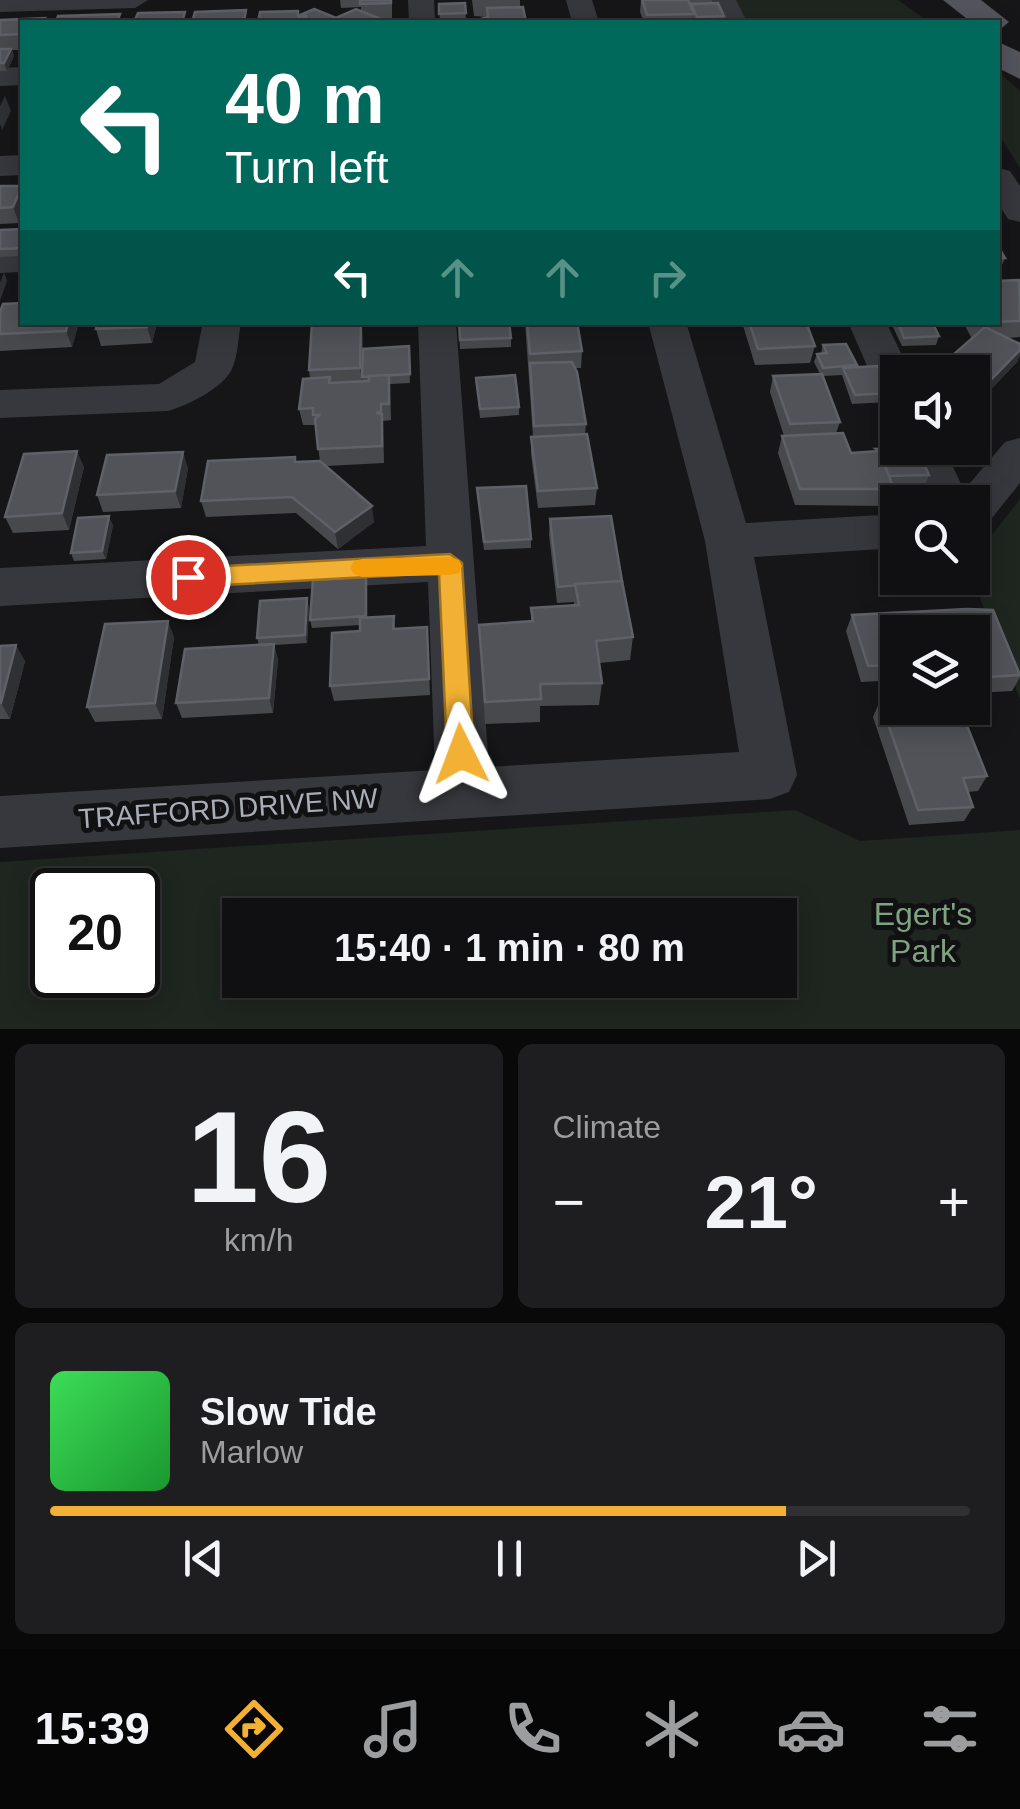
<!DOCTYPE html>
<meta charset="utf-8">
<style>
:root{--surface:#101012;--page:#1e1e20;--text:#f1f3f6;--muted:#9c9d9f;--line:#303032;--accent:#f2b134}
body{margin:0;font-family:Helvetica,sans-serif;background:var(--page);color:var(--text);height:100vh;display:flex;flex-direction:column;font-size:38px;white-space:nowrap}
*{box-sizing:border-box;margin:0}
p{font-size:32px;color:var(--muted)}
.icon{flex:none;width:55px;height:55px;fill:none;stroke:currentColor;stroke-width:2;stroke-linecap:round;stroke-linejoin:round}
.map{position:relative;height:1029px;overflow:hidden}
.panel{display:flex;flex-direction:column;gap:15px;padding:15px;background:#09090a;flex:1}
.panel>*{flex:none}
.banner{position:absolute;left:20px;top:20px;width:980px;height:305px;border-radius:0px;box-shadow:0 5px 25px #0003,0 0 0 2px var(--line);background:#00695c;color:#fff;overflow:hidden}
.controls{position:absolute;left:880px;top:355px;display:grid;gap:20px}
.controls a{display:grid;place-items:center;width:110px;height:110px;border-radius:0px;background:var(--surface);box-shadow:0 5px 25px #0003,0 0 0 2px var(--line);font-size:50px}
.speed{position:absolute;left:30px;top:868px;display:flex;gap:20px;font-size:50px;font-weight:700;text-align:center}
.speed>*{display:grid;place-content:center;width:130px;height:130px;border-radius:50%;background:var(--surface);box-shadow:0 5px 25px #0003,0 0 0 2px var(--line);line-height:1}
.speed .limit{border:5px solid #111;border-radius:15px;background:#fff;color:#111}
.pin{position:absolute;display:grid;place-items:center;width:85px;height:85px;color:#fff;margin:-42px;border:5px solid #fff;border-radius:50%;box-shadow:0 2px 10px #0007}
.me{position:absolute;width:110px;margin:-55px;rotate:357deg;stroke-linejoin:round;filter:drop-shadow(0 0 8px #0008)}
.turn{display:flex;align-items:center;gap:35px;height:210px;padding:0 40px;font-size:45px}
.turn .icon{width:130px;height:130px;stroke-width:2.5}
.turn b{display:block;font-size:70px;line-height:85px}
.lanes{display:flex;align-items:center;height:95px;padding:0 40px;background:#0003;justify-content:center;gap:50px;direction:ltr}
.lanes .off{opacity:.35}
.big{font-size:75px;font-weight:600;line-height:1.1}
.panel .card{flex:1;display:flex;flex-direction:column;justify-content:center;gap:15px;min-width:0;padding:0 35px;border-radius:15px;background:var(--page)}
.panel .dial{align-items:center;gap:0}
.dial b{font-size:130px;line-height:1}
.song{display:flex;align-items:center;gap:30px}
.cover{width:120px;height:120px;border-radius:15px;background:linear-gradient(135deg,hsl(130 70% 55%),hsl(130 70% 35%))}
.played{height:10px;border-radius:5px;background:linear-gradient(90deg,var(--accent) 80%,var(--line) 80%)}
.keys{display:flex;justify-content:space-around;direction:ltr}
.heat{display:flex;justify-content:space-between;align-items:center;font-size:55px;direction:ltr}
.panel .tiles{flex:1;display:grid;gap:15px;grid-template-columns:1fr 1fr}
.card:last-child{grid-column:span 2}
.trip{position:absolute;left:222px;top:898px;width:575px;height:100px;border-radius:0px;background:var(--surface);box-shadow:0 5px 25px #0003,0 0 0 2px var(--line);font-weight:600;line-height:100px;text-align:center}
.tabs{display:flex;height:160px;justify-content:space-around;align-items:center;background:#060607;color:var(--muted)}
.tabs .icon{width:70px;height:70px}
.tabs .selected{color:var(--accent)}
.tabs b{font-size:45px;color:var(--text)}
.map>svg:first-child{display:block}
</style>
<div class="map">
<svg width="1020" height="1029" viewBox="0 0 1020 1029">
<rect width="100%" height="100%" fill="#161618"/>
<g fill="#1e261f" fill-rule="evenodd">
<polygon points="734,0 898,0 929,22 744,22"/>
<polygon points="998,72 1020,91 1020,168 998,133"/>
<polygon points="1020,499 1020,699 972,578 973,559"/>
<path d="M795 810 860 841 1020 830V1029H0V862ZM52 890H138V975H52ZM240 915H780V980H240Z"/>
</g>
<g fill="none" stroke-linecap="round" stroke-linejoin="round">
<g fill="#37383d" fill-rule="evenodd">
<polygon points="0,0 148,0 135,8 0,12"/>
<polygon points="408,0 434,0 435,22 409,22"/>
<polygon points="566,0 592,0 599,22 572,22"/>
<polygon points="710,0 736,0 747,22 720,22"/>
<polygon points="22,67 22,85 0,86 0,68"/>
<polygon points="22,155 22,175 0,176 0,156"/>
<polygon points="998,168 1010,171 1020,186 1020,222 1008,219 998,203"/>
<polygon points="22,250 22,272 0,273 0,251"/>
<path d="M203 322H241C238 338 238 358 231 371 221 389 186 406 168 411L0 418V390L159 384 195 362Z"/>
<polygon points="418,322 456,322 489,767 739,752 705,541 648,322 686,322 746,523 898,514 898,548 754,557 797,775 789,792 770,799 0,848 0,796 435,770 428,582 0,606 0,568 426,546"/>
<polygon points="848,322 886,322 910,372 898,372 898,404 884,401 878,391"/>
<polygon points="1020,438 1020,483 988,523 972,527 972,502 926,502 902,448 944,448 964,490 1005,442"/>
</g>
<g fill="#53555c" fill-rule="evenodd">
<polygon points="943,0 981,0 1009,22 998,31 998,22 971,22"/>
<polygon points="998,42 1020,52 1020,79 998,68"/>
</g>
</g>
<g fill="#47494d">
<polygon points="340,0 392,0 392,18 377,18 388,22 258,22 298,11 299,15 336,18 361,11 361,7 341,8"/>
<polygon points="472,0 520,0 520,6 497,8 488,17 474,16"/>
<polygon points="641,0 712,0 712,3 724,16 723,22 695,22 693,17 693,22 644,22 640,12"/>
<polygon points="465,3 466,20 440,21 439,4"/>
<polygon points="0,20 22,22 22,50 12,50 14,56 7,71 0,71"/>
<polygon points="0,186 22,215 19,223 0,224"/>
<polygon points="22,229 22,256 0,257 0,230"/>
<polygon points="998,246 1005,258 998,274"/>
<polygon points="1020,282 1020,337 1007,338 1020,344 1020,355 1017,362 974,407 972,372 937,372 938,368 972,339 963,322 998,322"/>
<polygon points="0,312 22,322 79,322 72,347 0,351"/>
<polygon points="97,322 165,322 164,327 156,327 152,343 101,346 96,329"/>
<polygon points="459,322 511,338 511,347 460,349"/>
<polygon points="525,322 577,322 582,351 581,368 575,368 586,424 585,434 597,488 595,505 538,508 531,454 531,437 533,437"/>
<polygon points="742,322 806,322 815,346 810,363 755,365"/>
<polygon points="932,322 939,336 936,345 902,346 891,323"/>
<polygon points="363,336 362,382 362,377 409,346 410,383 390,384 391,420 383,421 384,463 326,466 374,522 338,549 296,513 206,517 201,501 296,462 320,461 315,425 303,425 299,409 310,378 309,370"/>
<polygon points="823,345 857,365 856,367 890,393 888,402 852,404 842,375 823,376 840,422 836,433 851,453 876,451 876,449 929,475 926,483 892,485 894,489 888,506 795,505 778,453 782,436 784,436 770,392 773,376 820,374 814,362 817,354 821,353"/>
<polygon points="476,378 519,407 519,415 480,418"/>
<polygon points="84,467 69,530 13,533 5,517"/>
<polygon points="188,468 181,508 103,512 97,495"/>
<polygon points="477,488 531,539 531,548 484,550"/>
<polygon points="550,519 633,637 630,660 599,663 602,683 599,705 540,706 540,722 485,724 479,625 531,622 531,608 574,605 574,602 557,603 549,535"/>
<polygon points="113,525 106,559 74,561 71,553"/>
<polygon points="366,577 367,618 394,616 395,629 427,627 430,695 334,701 330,686 360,631 360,625 312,628 310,620"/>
<polygon points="309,607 307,643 274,645 278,660 273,713 182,718 176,703 259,645 257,638"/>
<polygon points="967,609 993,610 1020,672 1020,677 1012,691 972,693 972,632 898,632 898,680 861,682 846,631 852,615"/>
<polygon points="174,637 162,719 95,722 87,707"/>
<polygon points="0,646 25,661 10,719 0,719"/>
<polygon points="880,701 987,776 978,791 968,792 973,807 964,821 909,825 873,717"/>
</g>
<g fill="#2f3033">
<polygon points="11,49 14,56 7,71 4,63"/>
<polygon points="5,96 11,111 2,130 0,124 0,106"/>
<polygon points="22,186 22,215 19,223 13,207"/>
<polygon points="4,272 7,281 0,301 0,283"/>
<polygon points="68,322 79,322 72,347 66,331"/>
<polygon points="148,322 154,322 156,327 152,343 147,327"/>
<polygon points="361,322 363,336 362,384 360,368"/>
<polygon points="1020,350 1020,355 1017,362 974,407 981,390"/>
<polygon points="77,451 84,467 69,530 62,513"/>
<polygon points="183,452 188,468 181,508 175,491"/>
<polygon points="372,506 374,522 338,549 335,532"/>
<polygon points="109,516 113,525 106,559 102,551"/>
<polygon points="307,598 309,607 307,643 305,635"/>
<polygon points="168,621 174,637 162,719 155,703"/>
<polygon points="274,644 278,660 273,713 269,698"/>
<polygon points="16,645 25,661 10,719 1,703"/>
</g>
<g fill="#525359" stroke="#5f6168" stroke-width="2.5">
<polygon points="360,0 391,0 391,3 360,4"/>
<polygon points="642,0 688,0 694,14 647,15"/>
<polygon points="465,3 466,13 439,14 439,4"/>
<polygon points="718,3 724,16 697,17 691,4"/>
<polygon points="523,7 526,22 481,22 481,19 488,17 487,8"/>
<polygon points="314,9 336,18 356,9 388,22 351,22 347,21 342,22 324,22 324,20 310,20 306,19 306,16 298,16"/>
<polygon points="246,10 244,22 192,22 195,12"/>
<polygon points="298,11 298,17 306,16 306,21 324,20 324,22 258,22 260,12"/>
<polygon points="185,12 182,22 134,22 138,13"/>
<polygon points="120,14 117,22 56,22 58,16"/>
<polygon points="45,18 43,22 22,22 22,34 0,35 0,20"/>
<polygon points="0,49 11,49 4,63 0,63"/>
<polygon points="0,186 22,186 13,207 0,208"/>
<polygon points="22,229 22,248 0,249 0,230"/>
<polygon points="998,246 1005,258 998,258"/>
<polygon points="1019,280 1020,321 998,322 998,281"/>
<polygon points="22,303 22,322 68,322 66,331 0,334 0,312 3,304"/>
<polygon points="97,322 148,322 147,327 96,329"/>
<polygon points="312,322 361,322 360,368 309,370"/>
<polygon points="459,322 509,322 511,338 460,340"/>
<polygon points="527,322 577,322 582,351 530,354"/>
<polygon points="749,322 806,322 815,346 758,349"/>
<polygon points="898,322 932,322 939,336 904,338"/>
<polygon points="985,327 1020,344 1020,350 981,390 972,386 972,372 939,372 941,370 938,368"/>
<polygon points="846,344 857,365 823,368 817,354 827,353 823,345"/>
<polygon points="409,346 410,374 362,377 363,349"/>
<polygon points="572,362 577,372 586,424 534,426 530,363"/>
<polygon points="878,366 890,393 855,395 843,368"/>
<polygon points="822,374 840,422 790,424 773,376"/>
<polygon points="389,375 389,404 381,404 381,412 376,413 382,414 382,446 318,449 315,419 319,415 313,415 313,408 299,409 303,379 330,377 329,383 369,381 369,376"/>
<polygon points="515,375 519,407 480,409 476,378"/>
<polygon points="843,433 851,453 879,451 894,489 800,489 782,436"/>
<polygon points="587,434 597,488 538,491 531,437"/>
<polygon points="917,448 929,475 889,476 879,451 876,449"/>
<polygon points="77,451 62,513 5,517 24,454"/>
<polygon points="183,452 175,491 97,495 107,455"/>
<polygon points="295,457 295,462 320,461 372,506 335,532 292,497 201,501 208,461"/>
<polygon points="526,486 531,539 484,542 477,488"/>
<polygon points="109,516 102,551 71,553 78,518"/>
<polygon points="611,516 622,581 558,587 550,519"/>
<polygon points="366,577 366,616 310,620 313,580"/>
<polygon points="622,581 633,637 596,641 602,683 540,684 541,699 485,702 479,625 533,621 531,608 579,605 575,584"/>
<polygon points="307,598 305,635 257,638 260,601"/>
<polygon points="967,609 993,610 1020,675 972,678 972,632 898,632 898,665 868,666 852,615"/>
<polygon points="394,616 393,629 427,627 429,679 330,686 332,633 360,631 360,618"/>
<polygon points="168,621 155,703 87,707 105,624"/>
<polygon points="274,644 269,698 176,703 185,649"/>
<polygon points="16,645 1,703 0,703 0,646"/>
<polygon points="898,700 898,708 960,708 987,776 963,778 973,807 918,810 880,701"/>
</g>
<polygon fill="#f2b134" stroke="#9d7322" stroke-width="2.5" points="450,554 462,563 474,754 470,763 461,766 451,763 447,754 439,573 188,587 179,584 176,577 179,571 188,568"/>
<polygon fill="#f59e0b" points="450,557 459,560 462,566 459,573 450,575 362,577 354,574 350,568 354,561 362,559"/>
<g text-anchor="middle" stroke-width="10" stroke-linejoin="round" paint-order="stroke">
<g font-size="28" fill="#a8adb8" stroke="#111113">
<text transform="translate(228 808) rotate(-4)" y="10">TRAFFORD DRIVE NW</text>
</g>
<g font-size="32" fill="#7fa381" stroke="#111113">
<text x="923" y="925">Egert's<tspan x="923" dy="37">Park</tspan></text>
</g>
</g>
</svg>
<div class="controls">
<a><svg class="icon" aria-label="sound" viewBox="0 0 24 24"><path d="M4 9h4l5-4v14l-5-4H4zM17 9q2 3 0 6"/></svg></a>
<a><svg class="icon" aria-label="search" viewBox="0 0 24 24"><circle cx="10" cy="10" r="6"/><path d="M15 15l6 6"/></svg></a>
<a><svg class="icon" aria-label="layers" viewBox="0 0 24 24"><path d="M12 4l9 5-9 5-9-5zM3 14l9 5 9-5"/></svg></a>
</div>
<div class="speed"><div class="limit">20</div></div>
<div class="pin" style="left:188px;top:577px;background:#d93025"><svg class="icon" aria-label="arrive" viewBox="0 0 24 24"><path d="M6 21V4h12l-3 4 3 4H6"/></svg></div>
<svg class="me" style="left:461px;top:754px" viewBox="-20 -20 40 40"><path d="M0-17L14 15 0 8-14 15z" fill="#f2b134" stroke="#fff" stroke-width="4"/></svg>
<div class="trip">15:40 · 1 min · 80 m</div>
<div class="banner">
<div class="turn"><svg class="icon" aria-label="left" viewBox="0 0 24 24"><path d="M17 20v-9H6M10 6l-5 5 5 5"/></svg><div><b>40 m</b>Turn left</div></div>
<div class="lanes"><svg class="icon" aria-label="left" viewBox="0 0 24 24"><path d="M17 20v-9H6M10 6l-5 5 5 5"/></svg><svg class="icon off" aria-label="ahead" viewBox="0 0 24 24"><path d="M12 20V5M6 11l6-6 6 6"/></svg><svg class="icon off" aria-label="ahead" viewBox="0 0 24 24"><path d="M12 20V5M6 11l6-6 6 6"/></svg><svg class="icon off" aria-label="right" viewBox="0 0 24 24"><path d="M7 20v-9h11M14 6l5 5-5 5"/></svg></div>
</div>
</div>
<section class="panel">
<div class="tiles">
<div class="card dial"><b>16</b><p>km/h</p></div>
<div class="card"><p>Climate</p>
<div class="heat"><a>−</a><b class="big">21°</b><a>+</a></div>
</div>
<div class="card">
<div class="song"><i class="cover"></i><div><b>Slow Tide</b><p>Marlow</p></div></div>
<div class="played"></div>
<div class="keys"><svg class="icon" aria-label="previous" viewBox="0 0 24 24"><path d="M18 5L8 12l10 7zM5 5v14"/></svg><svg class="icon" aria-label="pause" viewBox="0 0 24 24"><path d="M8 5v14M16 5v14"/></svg><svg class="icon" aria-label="next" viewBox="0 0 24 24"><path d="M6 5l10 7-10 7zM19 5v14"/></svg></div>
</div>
</div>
</section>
<nav class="tabs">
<b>15:39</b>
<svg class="icon selected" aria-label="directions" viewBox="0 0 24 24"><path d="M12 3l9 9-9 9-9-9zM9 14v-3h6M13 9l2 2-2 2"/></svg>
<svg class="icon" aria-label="music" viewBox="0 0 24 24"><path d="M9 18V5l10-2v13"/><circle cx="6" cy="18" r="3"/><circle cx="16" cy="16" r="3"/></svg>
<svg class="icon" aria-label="phone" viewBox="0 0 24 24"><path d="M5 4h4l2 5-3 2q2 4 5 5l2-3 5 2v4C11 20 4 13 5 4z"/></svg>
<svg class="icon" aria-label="climate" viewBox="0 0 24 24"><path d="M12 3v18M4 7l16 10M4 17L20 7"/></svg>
<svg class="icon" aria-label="car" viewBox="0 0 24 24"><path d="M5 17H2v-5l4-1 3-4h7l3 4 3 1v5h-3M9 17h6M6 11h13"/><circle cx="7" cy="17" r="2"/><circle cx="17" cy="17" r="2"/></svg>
<svg class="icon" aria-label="filters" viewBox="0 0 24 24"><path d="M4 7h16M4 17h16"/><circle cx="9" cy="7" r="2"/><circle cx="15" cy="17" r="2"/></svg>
</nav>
